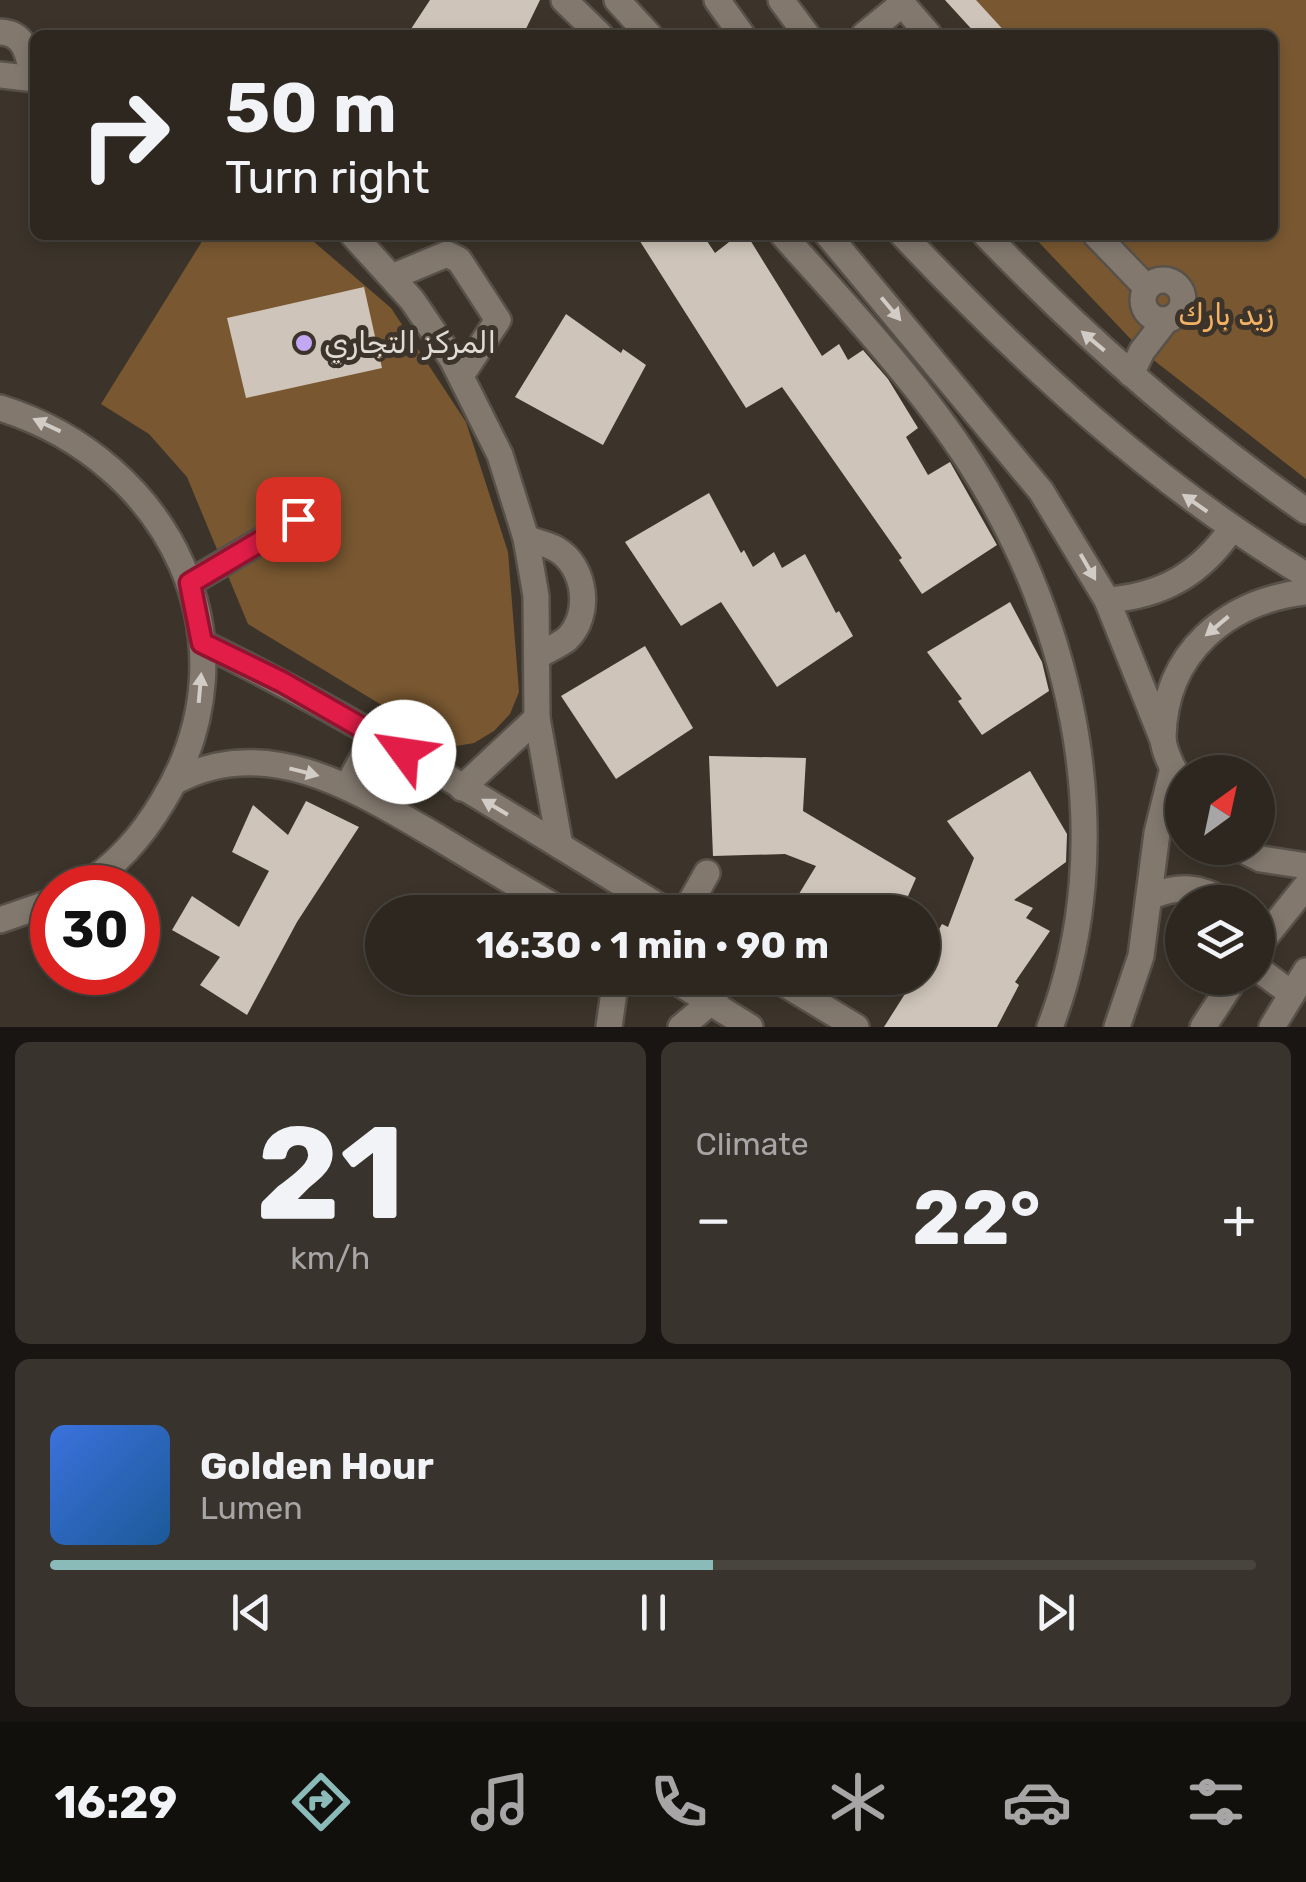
<!DOCTYPE html>
<meta charset="utf-8">
<style>
:root{--surface:#2d2720;--page:#39332d;--text:#f1f3f6;--muted:#a7a5a5;--line:#48443e;--accent:#8bbbb9}
body{margin:0;font-family:Rubik,"Noto Naskh Arabic",sans-serif;background:var(--page);color:var(--text);height:100vh;display:flex;flex-direction:column;font-size:38px;white-space:nowrap}
*{box-sizing:border-box;margin:0}
p{font-size:32px;color:var(--muted)}
.icon{flex:none;width:55px;height:55px;fill:none;stroke:currentColor;stroke-width:2;stroke-linecap:round;stroke-linejoin:round}
.map{position:relative;height:1027px;overflow:hidden}
.side{display:flex;flex-direction:column;gap:15px;padding:15px;background:#191512;flex:1}
.side>*{flex:none}
.banner{position:absolute;left:30px;top:30px;width:1248px;height:210px;border-radius:15px;box-shadow:0 5px 15px #0003,0 0 0 2px var(--line);background:#2d2720;color:var(--text);overflow:hidden}
.needle{width:65px;rotate:33deg}
.controls{position:absolute;left:1165px;top:755px;display:grid;gap:20px}
.controls a{display:grid;place-items:center;width:110px;height:110px;border-radius:50%;background:var(--surface);box-shadow:0 5px 15px #0003,0 0 0 2px var(--line);font-size:50px}
.speed{position:absolute;left:30px;top:865px;display:flex;gap:20px;font-size:50px;font-weight:700;text-align:center}
.speed>*{display:grid;place-content:center;width:130px;height:130px;border-radius:50%;background:var(--surface);box-shadow:0 5px 15px #0003,0 0 0 2px var(--line);line-height:1}
.speed .limit{border:15px solid #d22;background:#fff;color:#111}
.pin{position:absolute;display:grid;place-items:center;width:85px;height:85px;color:#fff;margin:-42px;border-radius:20px;box-shadow:0 5px 15px #0006}
.me{position:absolute;width:110px;margin:-55px;rotate:301deg;stroke-linejoin:round;filter:drop-shadow(0 0 8px #0008)}
.turn{display:flex;align-items:center;gap:35px;height:210px;padding:0 30px;font-size:45px}
.turn .icon{width:130px;height:130px;stroke-width:2.5}
.turn b{display:block;font-size:70px;line-height:85px}
.big{font-size:75px;font-weight:700;line-height:1.1}
.side .widget{flex:1;display:flex;flex-direction:column;justify-content:center;gap:15px;min-width:0;padding:0 35px;border-radius:15px;background:var(--page)}
.side .dial{align-items:center;gap:0}
.dial b{font-size:130px;line-height:1}
.song{display:flex;align-items:center;gap:30px}
.cover{width:120px;height:120px;border-radius:15px;background:linear-gradient(135deg,hsl(220 70% 55%),hsl(210 70% 35%))}
.played{height:10px;border-radius:5px;background:linear-gradient(90deg,var(--accent) 55%,var(--line) 55%)}
.keys{display:flex;justify-content:space-around;direction:ltr}
.heat{display:flex;justify-content:space-between;align-items:center;font-size:55px;direction:ltr}
.side .tiles{flex:1;display:grid;gap:15px;grid-template-columns:1fr 1fr}
.widget:last-child{grid-column:span 2}
.trip{position:absolute;left:365px;top:895px;width:575px;height:100px;border-radius:50px;background:var(--surface);box-shadow:0 5px 15px #0003,0 0 0 2px var(--line);font-weight:700;line-height:100px;text-align:center}
.tabs{display:flex;height:160px;justify-content:space-around;align-items:center;background:#12100d;color:var(--muted)}
.tabs .icon{width:70px;height:70px}
.tabs .current{color:var(--accent)}
.tabs b{font-size:45px;color:var(--text)}
.map>svg:first-child{display:block}
</style>
<div class="map">
<svg width="1306" height="1027" viewBox="0 0 1306 1027">
<rect width="100%" height="100%" fill="#3c342a"/>
<g fill="#795831">
<polygon points="945,0 1306,0 1306,479 1142,351 1032,235 1272,235 1272,35 977,35"/>
<polygon points="206,235 306,235 391,308 466,422 508,552 519,692 510,714 494,731 474,743 451,747 248,624 187,477 149,434 101,404"/>
</g>
<g fill="#cec4b9">
<polygon points="430,0 540,0 523,35 407,35"/>
<polygon points="945,0 976,0 1008,35 977,35"/>
<polygon points="636,235 703,235 715,253 738,235 747,235 822,356 839,344 848,360 863,350 888,379 918,428 906,437 928,475 950,462 997,545 922,594 899,560 902,558 782,387 746,408"/>
<polygon points="364,287 382,368 246,398 227,318"/>
<polygon points="566,314 621,353 623,349 646,365 603,445 515,397"/>
<polygon points="709,493 741,553 744,550 753,567 774,552 782,568 805,554 836,613 839,611 853,636 777,687 721,602 681,626 625,542"/>
<polygon points="1010,602 1042,662 1049,691 982,735 958,701 962,699 927,652"/>
<polygon points="645,646 693,728 616,779 561,696"/>
<polygon points="709,756 806,758 803,811 916,878 901,912 788,912 816,866 785,854 713,856"/>
<polygon points="1030,771 1067,834 1066,862 1014,900 1033,908 1026,918 1050,931 1015,982 1019,985 997,1027 884,1027 915,978 922,978 922,959 942,924 948,927 974,858 947,821"/>
<polygon points="306,801 359,827 297,922 247,1015 200,985 220,957 172,930 192,896 239,927 269,871 232,852 253,805 288,835"/>
</g>
<g fill="none" stroke-linecap="round" stroke-linejoin="round">
<defs>
<g id="minor">
<polyline points="564,0 600,35"/>
<polyline points="617,0 649,35"/>
<polyline points="717,0 742,35"/>
<polyline points="781,0 807,35"/>
<polyline points="899,0 929,35"/>
<path d="M0 32C27 33 28 57 34 79"/>
<polyline points="864,35 902,4"/>
<polyline points="0,75 35,79"/>
<polyline points="353,235 412,300 452,359 500,455 526,538 536,596 537,718 560,846"/>
<path d="M783 235C848 308 917 381 970 463 1075 626 1121 842 1050 1027"/>
<polyline points="828,235 1041,491 1107,600 1163,740"/>
<path d="M903 235C1025 364 1154 484 1306 575"/>
<path d="M986 235C1084 337 1190 430 1306 511"/>
<polyline points="1096,235 1147,288"/>
<polyline points="392,277 447,254 459,260 498,320 462,374"/>
<circle cx="1163" cy="300" r="20"/>
<polyline points="1131,374 1142,351 1166,320"/>
<path d="M0 408C170 461 260 642 163 801 143 835 114 869 79 888"/>
<path d="M526 538C535 542 547 544 556 549 586 566 592 615 567 639 559 645 548 650 539 655"/>
<polyline points="189,583 298,519"/>
<path d="M1107 600C1162 596 1201 574 1232 528"/>
<path d="M202 643C363 721 515 819 668 912"/>
<path d="M176 781C268 732 359 791 439 838 480 863 522 888 564 912"/>
<polyline points="348,785 375,735"/>
<path d="M1182 787C1176 773 1163 753 1163 737 1165 652 1227 601 1306 592"/>
<polyline points="462,788 537,718"/>
<polyline points="1239,848 1261,859 1306,866"/>
<path d="M1152 896C1179 885 1200 886 1225 902"/>
<polyline points="685,912 707,873"/>
<polyline points="0,920 52,902"/>
<polyline points="1258,946 1306,886"/>
<polyline points="1258,969 1292,994"/>
<polyline points="671,978 750,1027"/>
<polyline points="775,978 856,1027"/>
<polyline points="609,1027 616,978"/>
<polyline points="681,1027 711,1002 724,978"/>
<polyline points="1117,1027 1141,956 1157,833 1173,768"/>
<polyline points="1203,1027 1235,978"/>
<polyline points="1272,1027 1306,971"/>
</g>
</defs>
<use href="#minor" stroke="#585149" stroke-width="30"/>
<use href="#minor" stroke="#82786e" stroke-width="25"/>
</g>
<defs><path id="oneway-solid" d="M-6-.8H1V-3.2L6.5 0L1 3.2V.8H-6Z" transform="scale(2.5)"/></defs>
<g fill="#d2ccc6">
<use href="#oneway-solid" transform="translate(891 309) rotate(50)"/>
<use href="#oneway-solid" transform="translate(1093 341) rotate(-140)"/>
<use href="#oneway-solid" transform="translate(47 425) rotate(-155)"/>
<use href="#oneway-solid" transform="translate(1195 503) rotate(-145)"/>
<use href="#oneway-solid" transform="translate(1088 567) rotate(60)"/>
<use href="#oneway-solid" transform="translate(1217 626) rotate(140)"/>
<use href="#oneway-solid" transform="translate(200 688) rotate(-85)"/>
<use href="#oneway-solid" transform="translate(304 772) rotate(14)"/>
<use href="#oneway-solid" transform="translate(495 807) rotate(-149)"/>
</g>
<g fill="none" stroke-linecap="round" stroke-linejoin="round">
<defs>
<polyline id="route" points="298,519 190,583 202,643 282,682 404,752"/>
</defs>
<use href="#route" stroke="#92132f" stroke-width="25"/>
<use href="#route" stroke="#e11d48" stroke-width="18"/>
</g>
<circle fill="#c3a7f2" stroke="#3c342a" stroke-width="4" cx="304" cy="343" r="10"/>
<g text-anchor="middle" stroke-width="10" stroke-linejoin="round" paint-order="stroke">
<g font-size="30" fill="#f3b263" stroke="#3c342a">
<text x="1226" y="325">زيد بارك</text>
</g>
<g font-size="30" fill="#e0dbd5" stroke="#3c342a" text-anchor="start">
<text x="324" y="353">المركز التجاري</text>
</g>
</g>
</svg>
<div class="controls">
<a><svg class="needle" viewBox="-14 -14 28 28"><path d="M0-13l5 13h-10z" fill="#e53935"/><path d="M0 13l5-13h-10z" fill="#a7a5a5"/></svg></a>
<a><svg class="icon" aria-label="layers" viewBox="0 0 24 24"><path d="M12 4l9 5-9 5-9-5zM3 14l9 5 9-5"/></svg></a>
</div>
<div class="speed"><div class="limit">30</div></div>
<div class="pin" style="left:298px;top:519px;background:#d93025"><svg class="icon" aria-label="arrive" viewBox="0 0 24 24"><path d="M6 21V4h12l-3 4 3 4H6"/></svg></div>
<svg class="me" style="left:404px;top:752px" viewBox="-20 -20 40 40"><circle r="19" fill="#fff"/><path d="M0-13L10 11 0 6-10 11z" fill="#e11d48"/></svg>
<div class="trip">16:30 · 1 min · 90 m</div>
<div class="banner">
<div class="turn"><svg class="icon" aria-label="right" viewBox="0 0 24 24"><path d="M7 20v-9h11M14 6l5 5-5 5"/></svg><div><b>50 m</b>Turn right</div></div>
</div>
</div>
<section class="side">
<div class="tiles">
<div class="widget dial"><b>21</b><p>km/h</p></div>
<div class="widget"><p>Climate</p>
<div class="heat"><a>−</a><b class="big">22°</b><a>+</a></div>
</div>
<div class="widget">
<div class="song"><i class="cover"></i><div><b>Golden Hour</b><p>Lumen</p></div></div>
<div class="played"></div>
<div class="keys"><svg class="icon" aria-label="previous" viewBox="0 0 24 24"><path d="M18 5L8 12l10 7zM5 5v14"/></svg><svg class="icon" aria-label="pause" viewBox="0 0 24 24"><path d="M8 5v14M16 5v14"/></svg><svg class="icon" aria-label="next" viewBox="0 0 24 24"><path d="M6 5l10 7-10 7zM19 5v14"/></svg></div>
</div>
</div>
</section>
<nav class="tabs">
<b>16:29</b>
<svg class="icon current" aria-label="directions" viewBox="0 0 24 24"><path d="M12 3l9 9-9 9-9-9zM9 14v-3h6M13 9l2 2-2 2"/></svg>
<svg class="icon" aria-label="music" viewBox="0 0 24 24"><path d="M9 18V5l10-2v13"/><circle cx="6" cy="18" r="3"/><circle cx="16" cy="16" r="3"/></svg>
<svg class="icon" aria-label="phone" viewBox="0 0 24 24"><path d="M5 4h4l2 5-3 2q2 4 5 5l2-3 5 2v4C11 20 4 13 5 4z"/></svg>
<svg class="icon" aria-label="climate" viewBox="0 0 24 24"><path d="M12 3v18M4 7l16 10M4 17L20 7"/></svg>
<svg class="icon" aria-label="car" viewBox="0 0 24 24"><path d="M5 17H2v-5l4-1 3-4h7l3 4 3 1v5h-3M9 17h6M6 11h13"/><circle cx="7" cy="17" r="2"/><circle cx="17" cy="17" r="2"/></svg>
<svg class="icon" aria-label="filters" viewBox="0 0 24 24"><path d="M4 7h16M4 17h16"/><circle cx="9" cy="7" r="2"/><circle cx="15" cy="17" r="2"/></svg>
</nav>
